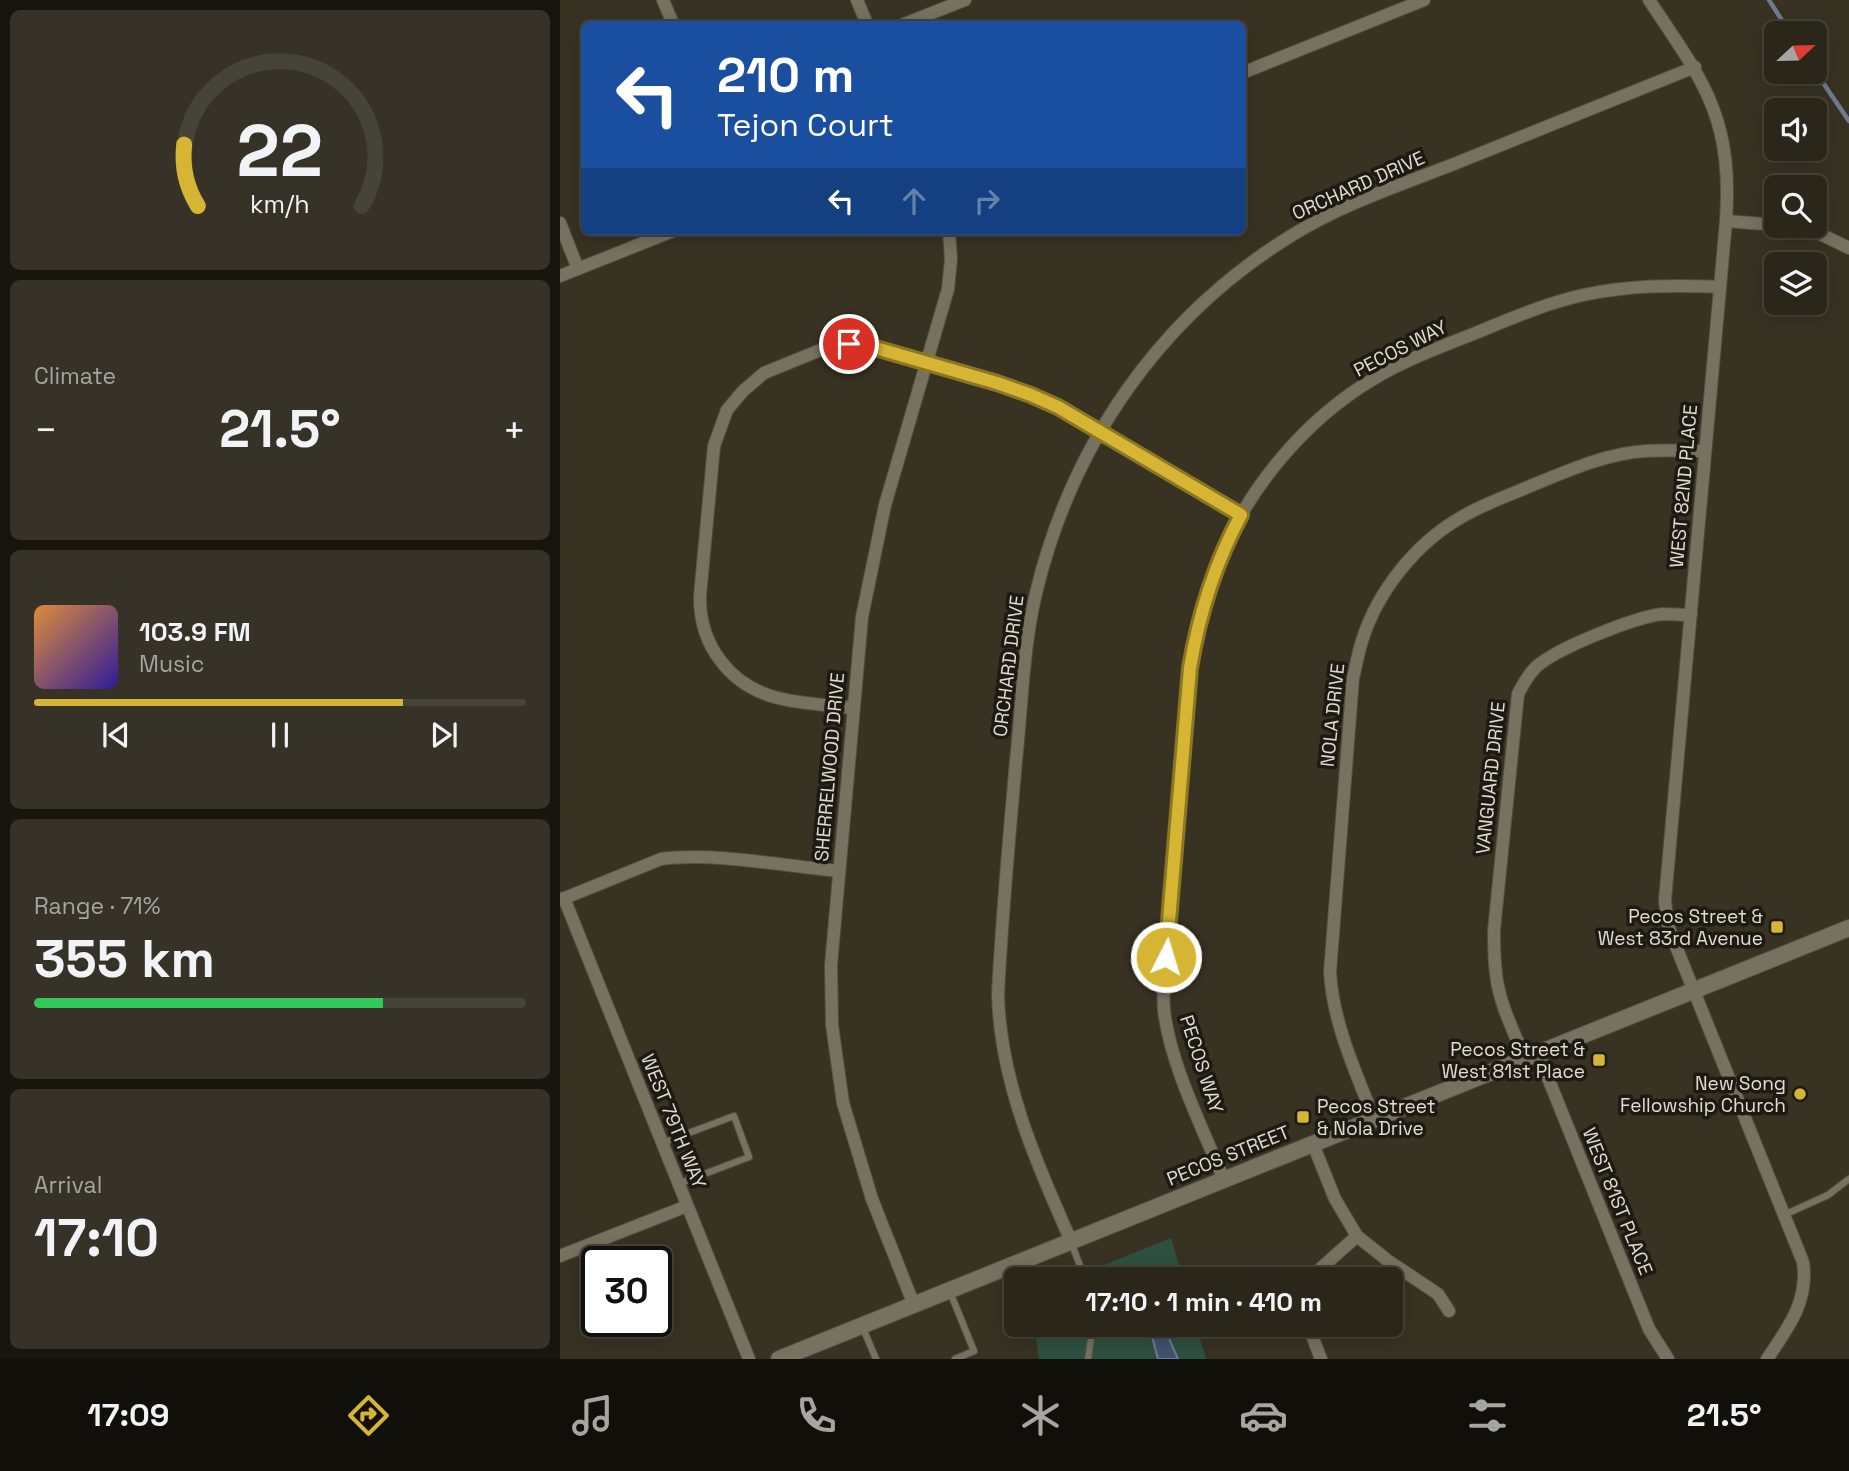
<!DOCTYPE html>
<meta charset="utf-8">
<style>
:root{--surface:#2a261a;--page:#363227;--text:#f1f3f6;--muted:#a5a5a2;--line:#464339;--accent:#d6b534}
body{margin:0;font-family:"Space Grotesk",sans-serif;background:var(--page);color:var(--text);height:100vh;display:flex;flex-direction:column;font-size:26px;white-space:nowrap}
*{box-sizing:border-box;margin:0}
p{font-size:23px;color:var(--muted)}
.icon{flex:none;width:38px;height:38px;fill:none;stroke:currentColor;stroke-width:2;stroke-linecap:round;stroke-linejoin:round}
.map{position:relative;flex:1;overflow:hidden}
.drawer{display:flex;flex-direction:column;gap:10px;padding:10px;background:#17150e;width:560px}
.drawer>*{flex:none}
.banner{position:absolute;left:21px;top:21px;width:665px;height:214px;border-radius:10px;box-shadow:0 4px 18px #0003,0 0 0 2px var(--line);background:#1a4fa0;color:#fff;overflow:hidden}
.needle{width:46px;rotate:68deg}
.buttons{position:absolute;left:1204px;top:21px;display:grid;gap:14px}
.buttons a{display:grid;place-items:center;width:63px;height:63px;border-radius:10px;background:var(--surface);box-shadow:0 4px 18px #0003,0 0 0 2px var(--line);font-size:35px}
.speed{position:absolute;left:21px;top:1246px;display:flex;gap:14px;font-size:35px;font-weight:700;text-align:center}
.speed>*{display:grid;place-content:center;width:91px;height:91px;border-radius:50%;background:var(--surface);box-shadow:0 4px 18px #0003,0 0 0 2px var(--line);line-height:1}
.speed .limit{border:4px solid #111;border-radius:10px;background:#fff;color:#111}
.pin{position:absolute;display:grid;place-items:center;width:60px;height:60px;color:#fff;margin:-30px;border:4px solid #fff;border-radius:50%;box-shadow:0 2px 7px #0007}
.me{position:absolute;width:77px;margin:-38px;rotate:5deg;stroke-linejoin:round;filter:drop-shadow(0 0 5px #0008)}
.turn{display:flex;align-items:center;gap:24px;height:147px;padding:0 21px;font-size:32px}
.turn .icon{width:91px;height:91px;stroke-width:2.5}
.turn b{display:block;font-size:49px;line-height:60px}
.lanes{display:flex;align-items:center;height:66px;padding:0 21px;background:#0003;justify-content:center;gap:35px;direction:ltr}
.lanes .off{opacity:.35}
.big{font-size:52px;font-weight:700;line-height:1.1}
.drawer .card{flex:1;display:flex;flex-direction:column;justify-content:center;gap:10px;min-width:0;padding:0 24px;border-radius:10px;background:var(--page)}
.drawer .dial{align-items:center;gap:0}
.dial svg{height:182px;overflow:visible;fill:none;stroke:var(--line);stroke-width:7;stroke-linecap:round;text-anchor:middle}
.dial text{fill:var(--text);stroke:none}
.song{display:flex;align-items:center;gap:21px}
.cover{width:84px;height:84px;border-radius:10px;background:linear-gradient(135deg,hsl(30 70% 55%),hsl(250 70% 35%))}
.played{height:7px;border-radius:4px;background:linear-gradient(90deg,var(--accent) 75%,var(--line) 75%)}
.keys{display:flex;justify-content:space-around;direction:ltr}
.heat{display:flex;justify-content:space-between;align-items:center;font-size:38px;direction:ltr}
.charge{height:10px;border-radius:5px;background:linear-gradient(90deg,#34c759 71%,var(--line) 0)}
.trip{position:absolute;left:444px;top:1267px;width:399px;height:70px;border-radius:10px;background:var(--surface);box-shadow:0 4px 18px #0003,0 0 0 2px var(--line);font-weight:700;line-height:70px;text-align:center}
.tab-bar{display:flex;height:112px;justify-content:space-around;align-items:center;background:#110f0a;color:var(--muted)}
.tab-bar .icon{width:49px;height:49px}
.tab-bar .selected{color:var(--accent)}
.tab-bar b{font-size:32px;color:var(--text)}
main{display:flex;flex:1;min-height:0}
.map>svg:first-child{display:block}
</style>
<main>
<section class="drawer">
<div class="card dial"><svg viewBox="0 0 100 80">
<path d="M14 69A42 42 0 1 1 86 69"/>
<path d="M14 69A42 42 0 0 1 8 42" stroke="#d6b534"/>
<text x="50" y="56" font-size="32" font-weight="700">22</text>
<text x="50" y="72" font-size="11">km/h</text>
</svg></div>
<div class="card"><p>Climate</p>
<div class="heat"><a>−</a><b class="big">21.5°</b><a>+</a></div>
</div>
<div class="card">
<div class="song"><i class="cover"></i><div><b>103.9 FM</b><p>Music</p></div></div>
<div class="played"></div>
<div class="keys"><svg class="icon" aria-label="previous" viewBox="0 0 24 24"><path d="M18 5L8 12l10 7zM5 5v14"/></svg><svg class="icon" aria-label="pause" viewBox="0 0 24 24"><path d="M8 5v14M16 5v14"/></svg><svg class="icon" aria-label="next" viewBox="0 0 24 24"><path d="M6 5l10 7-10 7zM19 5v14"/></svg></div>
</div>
<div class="card"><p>Range · 71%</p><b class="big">355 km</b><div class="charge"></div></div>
<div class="card"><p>Arrival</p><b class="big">17:10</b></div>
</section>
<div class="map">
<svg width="1289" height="1359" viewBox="0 0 1289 1359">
<rect width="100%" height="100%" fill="#383223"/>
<g fill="#2d5141">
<polygon points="611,1238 623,1279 510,1279"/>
<polygon points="474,1325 636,1325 646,1359 479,1359"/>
</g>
<polygon fill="#405173" stroke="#707b90" stroke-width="2" points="589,1325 609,1325 610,1341 618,1359 598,1359"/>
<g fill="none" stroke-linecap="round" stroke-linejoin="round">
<g stroke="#707b90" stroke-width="4.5">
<polyline points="1209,0 1230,33"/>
<polyline points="1255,71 1289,121"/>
</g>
<defs>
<g id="service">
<polyline points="102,1143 174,1116 189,1157 118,1184"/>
<polyline points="1224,1215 1268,1195 1289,1179"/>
<polyline points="511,1242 525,1279"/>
<polyline points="390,1292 414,1351 395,1359"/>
<polyline points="302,1326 316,1359"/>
<polyline points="528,1359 533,1325"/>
</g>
<g id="minor">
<polyline points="103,0 113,24"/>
<polyline points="297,0 307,24"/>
<path d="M1089 0C1144 82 1173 118 1166 221L1105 900 1107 920 1111 934 1243 1262C1249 1301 1228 1328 1207 1359"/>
<polyline points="344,24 405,0"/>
<polyline points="682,73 864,0"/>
<polyline points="1166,221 1216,225"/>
<polyline points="0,223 18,269"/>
<polyline points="1223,226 1254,231 1289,248"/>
<polyline points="0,276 113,231"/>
<path d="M293 708C268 705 242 704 218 698 170 686 139 645 140 596L154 446 167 410 183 391 204 373 258 351 289 344H298L437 383 471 395 498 407 681 515"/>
<polyline points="4,898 189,1359"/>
<path d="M0 900 101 859C156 852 223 866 279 871"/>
<polyline points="978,1053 1089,1329 1108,1359"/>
<path d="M965 1059C954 1032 939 1003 936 974 934 959 934 944 934 930L958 694C963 684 968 675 976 667 997 648 1075 617 1103 614 1112 614 1122 615 1131 615"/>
<path d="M814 1119C796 1072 773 1024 770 972L793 678C796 666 798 653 802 641 817 592 855 544 900 518 921 505 945 497 968 487 1005 472 1046 453 1086 451 1105 450 1125 451 1145 451"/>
<polyline points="753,1144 775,1199 797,1236 827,1260 878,1294 889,1311"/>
<path d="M664 1180C643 1129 610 1064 604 1010 602 983 606 956 609 929 613 887 617 846 620 804 626 723 627 642 657 565 686 490 745 419 815 378 847 359 883 346 918 332 952 318 987 303 1023 295 1069 285 1114 285 1160 287"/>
<path d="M511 1241C476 1162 440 1081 438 994 442 916 449 838 456 761 462 705 463 648 476 593 512 443 601 315 734 234 783 204 840 185 894 164 974 132 1054 99 1135 67"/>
<polyline points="0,1256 127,1206"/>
<polyline points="753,1279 760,1269 797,1236"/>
<polyline points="354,1305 312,1199 283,1103 272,1025 271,965 302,617 325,505 388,289 391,259 389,231"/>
<polyline points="748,1325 761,1359"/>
</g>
<polyline id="secondary" points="219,1359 1289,928"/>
</defs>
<use href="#service" stroke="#555043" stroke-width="8"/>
<use href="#minor" stroke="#555043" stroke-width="14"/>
<use href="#secondary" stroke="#555043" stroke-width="18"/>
<use href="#service" stroke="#77715f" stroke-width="6"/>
<use href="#minor" stroke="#77715f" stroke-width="12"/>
<use href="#secondary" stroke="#77715f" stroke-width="16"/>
</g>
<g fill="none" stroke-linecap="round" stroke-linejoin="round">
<defs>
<path id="route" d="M289 344 319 349 437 383 471 395 498 407 681 515C655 563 639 614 630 668L606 957"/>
</defs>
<use href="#route" stroke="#8b7622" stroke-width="18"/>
<use href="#route" stroke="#d6b534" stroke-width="12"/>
</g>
<g fill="#d6b534" stroke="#1d1a13" stroke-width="2.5">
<rect x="1210" y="920" width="14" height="14" rx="3.5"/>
<rect x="1032" y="1053" width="14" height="14" rx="3.5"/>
<circle cx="1240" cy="1094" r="7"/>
<rect x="736" y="1110" width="14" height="14" rx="3.5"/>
</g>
<g text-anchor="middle" stroke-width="7" stroke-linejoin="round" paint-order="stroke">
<g font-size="19" fill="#e0dcd2" stroke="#1d1a13">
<text transform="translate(798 185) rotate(-24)" y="7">ORCHARD DRIVE</text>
<text transform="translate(840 348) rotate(-27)" y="7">PECOS WAY</text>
<text transform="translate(1123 486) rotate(-85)" y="7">WEST 82ND PLACE</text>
<text transform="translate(448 666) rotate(-83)" y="7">ORCHARD DRIVE</text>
<text transform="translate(772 715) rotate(-84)" y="7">NOLA DRIVE</text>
<text transform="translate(269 767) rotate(-85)" y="7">SHERRELWOOD DRIVE</text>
<text transform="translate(930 778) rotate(-84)" y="7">VANGUARD DRIVE</text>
<text transform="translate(642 1064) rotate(72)" y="7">PECOS WAY</text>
<text transform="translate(114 1121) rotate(68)" y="7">WEST 79TH WAY</text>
<text transform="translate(668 1155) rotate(-22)" y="7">PECOS STREET</text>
<text transform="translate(1058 1201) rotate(68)" y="7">WEST 81ST PLACE</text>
</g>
<g font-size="19" fill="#e0dcd2" stroke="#1d1a13" text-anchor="end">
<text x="1203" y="923">Pecos Street &amp;<tspan x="1203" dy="22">West 83rd Avenue</tspan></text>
<text x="1025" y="1056">Pecos Street &amp;<tspan x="1025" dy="22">West 81st Place</tspan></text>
<text x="1226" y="1090">New Song<tspan x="1226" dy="22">Fellowship Church</tspan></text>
<text x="757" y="1113" text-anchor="start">Pecos Street<tspan x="757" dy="22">&amp; Nola Drive</tspan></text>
</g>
</g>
</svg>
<div class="buttons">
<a><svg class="needle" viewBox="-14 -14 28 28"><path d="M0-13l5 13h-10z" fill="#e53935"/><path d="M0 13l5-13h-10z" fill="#a5a5a2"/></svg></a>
<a><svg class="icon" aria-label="sound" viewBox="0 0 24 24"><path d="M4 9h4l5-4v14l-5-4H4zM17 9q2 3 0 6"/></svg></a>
<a><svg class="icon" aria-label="search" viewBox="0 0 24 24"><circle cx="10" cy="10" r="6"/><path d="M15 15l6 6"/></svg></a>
<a><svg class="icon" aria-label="layers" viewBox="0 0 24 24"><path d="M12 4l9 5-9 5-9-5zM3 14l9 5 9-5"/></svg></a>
</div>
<div class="speed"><div class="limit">30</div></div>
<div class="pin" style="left:289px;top:344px;background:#d93025"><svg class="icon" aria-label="arrive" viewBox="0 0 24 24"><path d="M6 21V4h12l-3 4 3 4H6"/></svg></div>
<svg class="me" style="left:606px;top:957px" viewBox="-20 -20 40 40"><circle r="17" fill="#d6b534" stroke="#fff" stroke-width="3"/><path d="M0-11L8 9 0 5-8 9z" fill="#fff"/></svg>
<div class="trip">17:10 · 1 min · 410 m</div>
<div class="banner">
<div class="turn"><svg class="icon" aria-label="left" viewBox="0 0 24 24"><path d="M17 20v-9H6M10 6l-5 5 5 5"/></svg><div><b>210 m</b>Tejon Court</div></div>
<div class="lanes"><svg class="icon" aria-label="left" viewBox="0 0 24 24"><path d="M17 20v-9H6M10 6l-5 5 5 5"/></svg><svg class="icon off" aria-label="ahead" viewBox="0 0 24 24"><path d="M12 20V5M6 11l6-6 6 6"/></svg><svg class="icon off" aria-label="right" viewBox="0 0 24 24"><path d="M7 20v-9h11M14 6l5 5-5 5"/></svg></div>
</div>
</div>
</main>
<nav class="tab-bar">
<b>17:09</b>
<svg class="icon selected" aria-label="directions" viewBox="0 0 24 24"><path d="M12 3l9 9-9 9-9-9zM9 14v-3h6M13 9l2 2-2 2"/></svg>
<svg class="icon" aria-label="music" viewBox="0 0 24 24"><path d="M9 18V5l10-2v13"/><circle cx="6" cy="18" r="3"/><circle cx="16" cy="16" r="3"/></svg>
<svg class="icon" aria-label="phone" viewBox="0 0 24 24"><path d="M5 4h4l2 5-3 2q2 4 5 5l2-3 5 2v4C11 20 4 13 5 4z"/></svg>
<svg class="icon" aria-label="climate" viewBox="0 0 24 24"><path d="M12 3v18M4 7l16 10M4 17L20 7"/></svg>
<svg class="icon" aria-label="car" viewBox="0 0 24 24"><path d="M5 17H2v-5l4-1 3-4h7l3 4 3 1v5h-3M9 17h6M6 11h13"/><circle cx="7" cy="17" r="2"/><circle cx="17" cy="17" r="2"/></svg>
<svg class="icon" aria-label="filters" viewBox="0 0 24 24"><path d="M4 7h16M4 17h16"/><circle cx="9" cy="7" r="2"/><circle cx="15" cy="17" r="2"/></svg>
<b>21.5°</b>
</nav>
